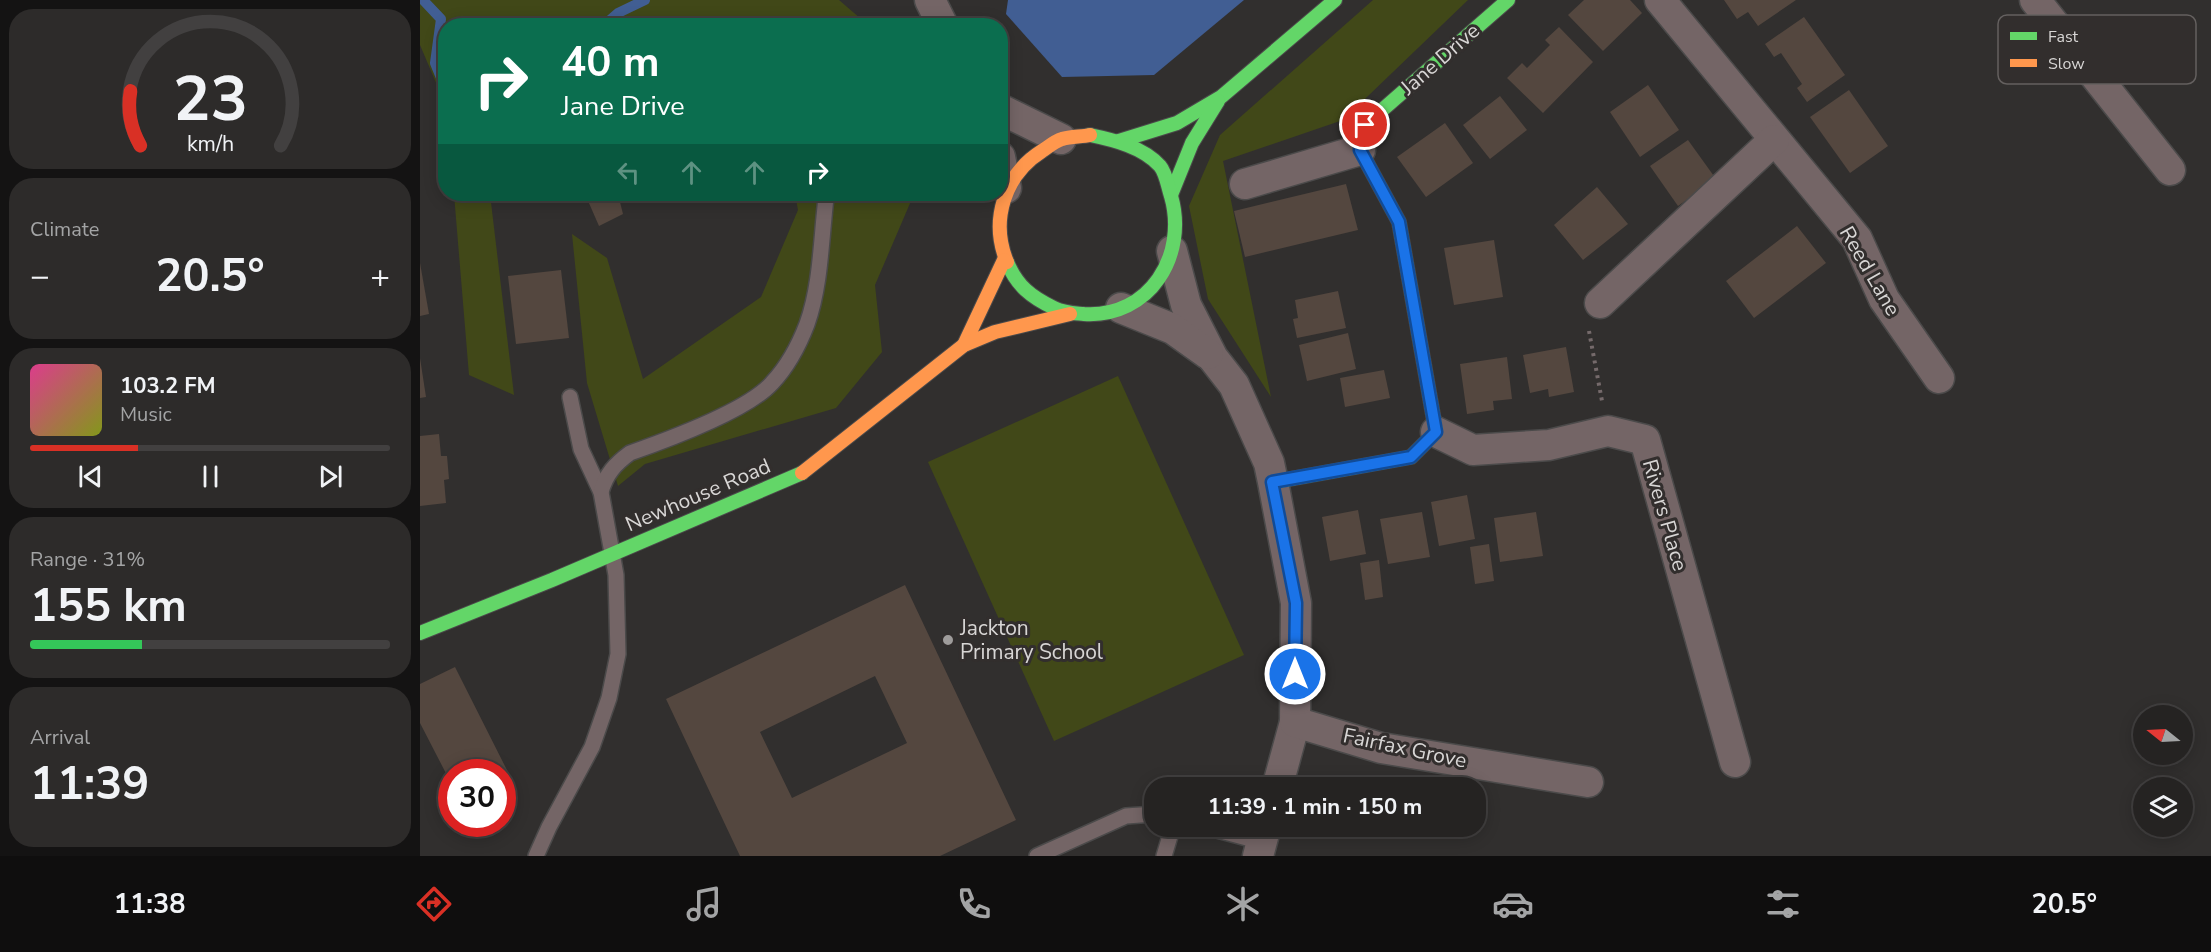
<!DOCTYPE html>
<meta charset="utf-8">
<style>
:root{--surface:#252322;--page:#2d2b2a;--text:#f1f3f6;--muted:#a3a4a5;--line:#424040;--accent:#d93025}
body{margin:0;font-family:"Nunito Sans",sans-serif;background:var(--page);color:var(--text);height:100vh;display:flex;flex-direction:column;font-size:22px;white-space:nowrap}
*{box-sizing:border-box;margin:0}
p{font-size:20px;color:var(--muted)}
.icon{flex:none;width:33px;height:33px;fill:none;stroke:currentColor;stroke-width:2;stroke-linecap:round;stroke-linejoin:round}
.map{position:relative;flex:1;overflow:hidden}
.panel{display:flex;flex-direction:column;gap:9px;padding:9px;background:#141313;width:420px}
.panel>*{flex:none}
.hud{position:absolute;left:18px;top:18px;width:570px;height:183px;border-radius:24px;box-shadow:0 3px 15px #0003,0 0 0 2px var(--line);background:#0b6e4f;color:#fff;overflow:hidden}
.needle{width:39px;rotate:288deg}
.controls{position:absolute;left:1713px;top:705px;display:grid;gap:12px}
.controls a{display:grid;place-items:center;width:60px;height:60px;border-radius:50%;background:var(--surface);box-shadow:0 3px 15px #0003,0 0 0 2px var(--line);font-size:30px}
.speed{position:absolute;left:18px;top:759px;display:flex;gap:12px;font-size:30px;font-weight:700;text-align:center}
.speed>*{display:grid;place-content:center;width:78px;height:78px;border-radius:50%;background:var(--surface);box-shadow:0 3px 15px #0003,0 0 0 2px var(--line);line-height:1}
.speed .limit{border:9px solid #d22;background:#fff;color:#111}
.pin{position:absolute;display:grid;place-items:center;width:51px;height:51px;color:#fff;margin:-26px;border:3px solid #fff;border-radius:50%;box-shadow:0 2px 6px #0007}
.me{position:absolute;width:66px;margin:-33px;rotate:0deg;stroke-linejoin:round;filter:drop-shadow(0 0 4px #0008)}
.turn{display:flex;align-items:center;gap:21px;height:126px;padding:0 24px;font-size:27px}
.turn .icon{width:78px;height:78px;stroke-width:2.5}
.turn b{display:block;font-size:42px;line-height:51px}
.lanes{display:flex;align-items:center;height:57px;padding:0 24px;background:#0003;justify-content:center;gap:30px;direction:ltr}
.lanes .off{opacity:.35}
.big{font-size:45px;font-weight:700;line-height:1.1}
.panel .tile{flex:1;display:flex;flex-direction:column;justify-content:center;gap:9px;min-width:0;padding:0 21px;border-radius:24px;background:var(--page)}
.panel .dial{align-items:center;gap:0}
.dial svg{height:156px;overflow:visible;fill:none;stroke:var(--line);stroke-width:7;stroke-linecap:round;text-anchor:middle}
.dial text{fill:var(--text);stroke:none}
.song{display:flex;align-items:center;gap:18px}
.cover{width:72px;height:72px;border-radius:9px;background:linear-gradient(135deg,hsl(330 70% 55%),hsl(70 70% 35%))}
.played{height:6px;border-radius:3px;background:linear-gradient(90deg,var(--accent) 30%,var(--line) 30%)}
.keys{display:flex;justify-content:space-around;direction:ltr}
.heat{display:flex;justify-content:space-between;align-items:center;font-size:33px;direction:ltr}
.charge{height:9px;border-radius:4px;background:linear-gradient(90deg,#34c759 31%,var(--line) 0)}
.trip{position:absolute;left:724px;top:777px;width:342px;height:60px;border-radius:24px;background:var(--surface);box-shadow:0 3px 15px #0003,0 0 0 2px var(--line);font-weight:700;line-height:60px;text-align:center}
.tabs{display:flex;height:96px;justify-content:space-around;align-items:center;background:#0f0e0e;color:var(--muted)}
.tabs .icon{width:42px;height:42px}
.tabs .current{color:var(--accent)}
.tabs b{font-size:27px;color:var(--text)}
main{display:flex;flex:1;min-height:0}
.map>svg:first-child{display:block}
</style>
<main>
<section class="panel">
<div class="tile dial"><svg viewBox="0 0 100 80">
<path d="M14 69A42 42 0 1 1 86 69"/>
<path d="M14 69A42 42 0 0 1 9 41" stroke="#d93025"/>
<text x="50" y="56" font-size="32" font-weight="700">23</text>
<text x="50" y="72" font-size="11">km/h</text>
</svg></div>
<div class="tile"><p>Climate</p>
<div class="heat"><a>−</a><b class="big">20.5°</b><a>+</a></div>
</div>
<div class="tile">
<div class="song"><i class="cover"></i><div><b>103.2 FM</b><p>Music</p></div></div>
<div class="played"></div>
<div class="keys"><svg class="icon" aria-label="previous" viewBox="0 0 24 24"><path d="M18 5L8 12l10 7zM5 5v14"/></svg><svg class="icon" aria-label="pause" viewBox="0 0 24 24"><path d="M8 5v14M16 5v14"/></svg><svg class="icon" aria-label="next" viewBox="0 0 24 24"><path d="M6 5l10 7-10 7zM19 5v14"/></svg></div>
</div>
<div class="tile"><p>Range · 31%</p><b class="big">155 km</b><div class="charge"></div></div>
<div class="tile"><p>Arrival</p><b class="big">11:39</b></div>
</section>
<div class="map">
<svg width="1791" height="856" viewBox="0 0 1791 856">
<rect width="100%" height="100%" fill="#312f2e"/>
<g fill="#414818">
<polygon points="0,0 419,0 448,25 26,26 25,104 0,45"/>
<polygon points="953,0 1048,0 923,120 803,161 851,397 788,299 769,206 800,135"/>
<polygon points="34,194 70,194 94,395 49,375"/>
<polygon points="375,194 494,194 455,285 462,352 416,408 225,464 198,486 167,383 152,234 187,258 223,379 341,297 378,210"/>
<polygon points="698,376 824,655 634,741 508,462"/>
</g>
<polygon fill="#415e93" points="588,0 824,0 734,75 642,77 586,14"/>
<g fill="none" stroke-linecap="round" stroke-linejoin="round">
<g stroke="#415e93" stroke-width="10">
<polyline points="3,0 21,19 15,63 26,90"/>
<polyline points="183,26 198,13 225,0"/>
</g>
</g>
<g fill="#54473f" fill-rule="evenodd">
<polygon points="1164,0 1210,0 1222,13 1183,51 1148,15"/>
<polygon points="1304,0 1376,0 1338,26 1328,12 1317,19"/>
<polygon points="1384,17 1425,75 1387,102 1377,88 1382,84 1361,53 1354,57 1345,44"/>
<polygon points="1139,27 1173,62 1123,113 1087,78 1102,63 1107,68 1130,45 1125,40"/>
<polygon points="1228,85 1259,130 1220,157 1190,112"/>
<polygon points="1429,90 1468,146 1430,173 1390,117"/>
<polygon points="1080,96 1107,130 1070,159 1043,125"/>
<polygon points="1025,123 1053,163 1006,197 977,157"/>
<polygon points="1268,140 1296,179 1258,206 1230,166"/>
<polygon points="926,184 938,230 825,257 814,211"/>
<polygon points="1177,187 1208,224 1163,260 1134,225"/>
<polygon points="165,194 198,194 203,214 179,226"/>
<polygon points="1377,226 1406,263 1334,318 1306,281"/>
<polygon points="1074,240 1083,297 1034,305 1024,248"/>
<polygon points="0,263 9,314 0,316"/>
<polygon points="141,270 149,338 96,344 88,276"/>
<polygon points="918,291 926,328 877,338 873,319 878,318 875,300"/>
<polygon points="928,333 936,369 887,381 879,345"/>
<polygon points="1146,347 1154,392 1129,397 1128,389 1110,393 1103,355"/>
<polygon points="1087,357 1092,399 1073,401 1074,410 1047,414 1040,364"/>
<polygon points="0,358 6,397 0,398"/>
<polygon points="964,370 970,398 925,407 920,378"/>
<polygon points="19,434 21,456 27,456 29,479 24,480 26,503 0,506 0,436"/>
<polygon points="1047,495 1055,539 1019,546 1011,502"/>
<polygon points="938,510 946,554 910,561 902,517"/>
<polygon points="1002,512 1010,557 968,564 960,519"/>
<polygon points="1116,512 1123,556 1080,562 1074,518"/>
<polygon points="1069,544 1074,581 1055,584 1050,547"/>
<polygon points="959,560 963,597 945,600 940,563"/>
<path d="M485 585 596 820 520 856H320L246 699ZM455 676 487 743 372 798 340 732Z"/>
<polygon points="35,667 94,784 82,789 82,772 32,772 32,785 0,723 0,684"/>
</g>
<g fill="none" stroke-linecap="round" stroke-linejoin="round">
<defs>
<g id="lane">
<polyline points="150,397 161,449 181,492"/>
<polyline points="782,826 842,842"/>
<path d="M116 856 129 827 172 747 189 698 198 654 196 575 181 492C186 474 195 464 210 453 247 440 327 411 352 383 368 366 379 345 387 324 401 285 401 239 406 198L404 194"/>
<polyline points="617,856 706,816 735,814"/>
<polyline points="744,856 753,826"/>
</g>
<g id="street">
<polyline points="510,0 523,26"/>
<polyline points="1240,0 1437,239 1464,299 1519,378"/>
<polyline points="1615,0 1750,170"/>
<polyline points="580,109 641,139"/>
<polyline points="580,157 586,188"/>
<polyline points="825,184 940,150"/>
<polyline points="752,251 766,305 793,358 814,385 849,463 853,482 876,603 875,722 857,788"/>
<polyline points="1180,303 1354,140"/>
<polyline points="701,308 753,329 788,354"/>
<polyline points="1016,432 1053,450 1129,445 1188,431 1225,440 1315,762"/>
<polyline points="875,722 961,748 1168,782"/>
<polyline points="838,856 846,826"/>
</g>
<g id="fast">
<polyline points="699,141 757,123 801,97 915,0"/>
<polyline points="751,195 772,143 798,101"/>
<path d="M587 262C597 286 611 297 634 308 644 313 653 313 664 314 730 318 768 255 751 196 748 187 746 173 740 166 723 147 694 140 670 135"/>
<polyline points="853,482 991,457 1016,432 979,222 940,150 945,125 1088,0"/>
<polyline points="0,633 132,580 382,473"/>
</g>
<g id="slow">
<path d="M587 262C570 221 584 175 622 151 628 147 635 141 642 139 651 136 661 137 670 135"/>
<polyline points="544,345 584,260"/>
<polyline points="382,473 544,345 575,332 650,314"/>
</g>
</defs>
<use href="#lane" stroke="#4b4a4a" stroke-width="18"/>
<use href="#street" stroke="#4b4a4a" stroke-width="33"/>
<use href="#fast" stroke="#4b4a4a" stroke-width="16"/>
<use href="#slow" stroke="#4b4a4a" stroke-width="16"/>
<polyline stroke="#756a6b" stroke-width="4" stroke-dasharray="3 4.5" stroke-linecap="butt" points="1169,331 1182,401"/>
<use href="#lane" stroke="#746566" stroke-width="15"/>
<use href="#street" stroke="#746566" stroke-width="30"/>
<use href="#fast" stroke="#63d668" stroke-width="14"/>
<use href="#slow" stroke="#ff974d" stroke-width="14"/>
</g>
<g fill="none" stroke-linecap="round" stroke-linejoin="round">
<defs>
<polyline id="route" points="875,674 876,603 852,482 991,457 1016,432 979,222 940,150 945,125"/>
</defs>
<use href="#route" stroke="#114b97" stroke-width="15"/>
<use href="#route" stroke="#1a73e8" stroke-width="10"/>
</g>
<circle fill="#9e9c9b" stroke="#322e2d" stroke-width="2" cx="528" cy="640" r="6"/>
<g text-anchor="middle" stroke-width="6" stroke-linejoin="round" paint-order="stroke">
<g font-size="21" fill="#d8d6d5" stroke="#322e2d">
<text transform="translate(1020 59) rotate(-41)" y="7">Jane Drive</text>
<text transform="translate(1450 271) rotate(60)" y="7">Reed Lane</text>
<text transform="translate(278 495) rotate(-23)" y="7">Newhouse Road</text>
<text transform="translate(1245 515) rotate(74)" y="7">Rivers Place</text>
<text transform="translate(985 748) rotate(12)" y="7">Fairfax Grove</text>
</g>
<g font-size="21" fill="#d8d6d5" stroke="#322e2d" text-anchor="start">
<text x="540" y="635">Jackton<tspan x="540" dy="24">Primary School</tspan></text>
</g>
</g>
<rect x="1578" y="15" width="198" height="69" rx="9" fill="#322e2d" stroke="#64605f" stroke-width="1.5"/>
<rect x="1590" y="32" width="27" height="8" fill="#63d668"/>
<rect x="1590" y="59" width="27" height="8" fill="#ff974d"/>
<g font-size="16" fill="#d8d6d5">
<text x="1628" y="42">Fast</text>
<text x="1628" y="69">Slow</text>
</g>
</svg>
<div class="controls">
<a><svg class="needle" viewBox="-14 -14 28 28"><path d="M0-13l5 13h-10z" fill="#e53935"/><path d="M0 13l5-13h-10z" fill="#a3a4a5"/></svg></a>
<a><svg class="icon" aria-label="layers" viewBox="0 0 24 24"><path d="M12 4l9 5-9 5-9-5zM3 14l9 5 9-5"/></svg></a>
</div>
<div class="speed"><div class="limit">30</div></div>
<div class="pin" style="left:945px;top:125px;background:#d93025"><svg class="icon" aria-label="arrive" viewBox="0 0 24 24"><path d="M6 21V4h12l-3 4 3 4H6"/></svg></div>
<svg class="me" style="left:875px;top:674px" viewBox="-20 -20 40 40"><circle r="17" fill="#1a73e8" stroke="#fff" stroke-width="3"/><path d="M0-11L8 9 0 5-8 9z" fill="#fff"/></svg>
<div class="trip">11:39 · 1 min · 150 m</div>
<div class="hud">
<div class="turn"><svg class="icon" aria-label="right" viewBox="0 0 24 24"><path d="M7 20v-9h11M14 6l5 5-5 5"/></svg><div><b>40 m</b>Jane Drive</div></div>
<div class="lanes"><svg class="icon off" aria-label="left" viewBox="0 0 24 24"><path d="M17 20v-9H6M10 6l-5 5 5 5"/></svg><svg class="icon off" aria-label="ahead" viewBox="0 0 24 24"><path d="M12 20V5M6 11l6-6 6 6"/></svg><svg class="icon off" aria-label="ahead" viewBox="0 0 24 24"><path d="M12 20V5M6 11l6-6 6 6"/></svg><svg class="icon" aria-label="right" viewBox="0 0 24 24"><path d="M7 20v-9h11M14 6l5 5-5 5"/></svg></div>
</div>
</div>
</main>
<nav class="tabs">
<b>11:38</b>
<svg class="icon current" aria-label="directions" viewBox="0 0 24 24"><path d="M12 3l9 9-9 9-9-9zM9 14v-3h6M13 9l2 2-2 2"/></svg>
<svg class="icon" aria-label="music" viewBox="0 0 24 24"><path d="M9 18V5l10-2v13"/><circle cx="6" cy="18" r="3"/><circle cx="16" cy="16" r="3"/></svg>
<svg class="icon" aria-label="phone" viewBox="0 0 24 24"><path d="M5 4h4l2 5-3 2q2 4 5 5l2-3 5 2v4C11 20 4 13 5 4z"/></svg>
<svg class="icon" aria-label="climate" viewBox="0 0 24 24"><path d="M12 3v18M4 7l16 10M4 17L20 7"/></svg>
<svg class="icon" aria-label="car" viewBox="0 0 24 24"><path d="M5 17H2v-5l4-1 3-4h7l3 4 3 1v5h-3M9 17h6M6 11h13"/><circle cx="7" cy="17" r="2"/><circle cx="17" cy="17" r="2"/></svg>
<svg class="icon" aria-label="filters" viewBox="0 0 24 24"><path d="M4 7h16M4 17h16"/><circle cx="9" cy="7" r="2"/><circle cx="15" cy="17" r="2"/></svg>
<b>20.5°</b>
</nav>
